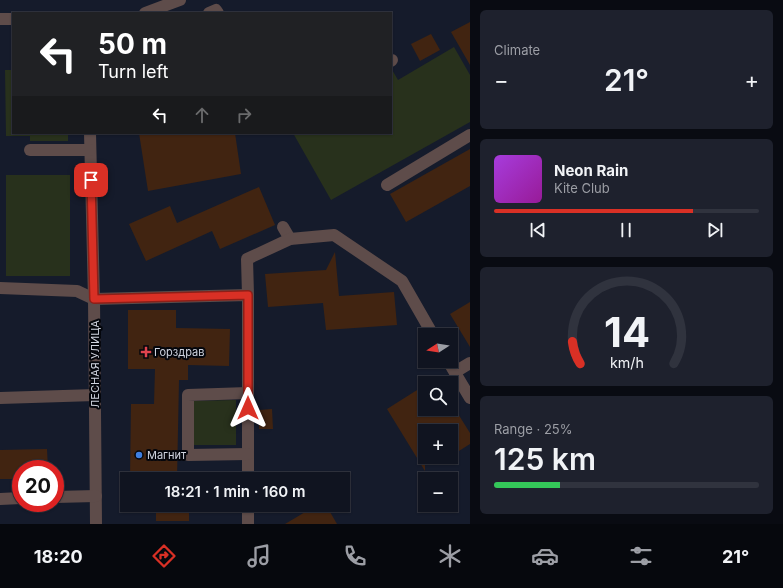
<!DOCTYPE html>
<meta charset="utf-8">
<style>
:root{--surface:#101420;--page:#1e212d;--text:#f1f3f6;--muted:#9c9ea5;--line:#30333e;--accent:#d93025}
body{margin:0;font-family:Inter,sans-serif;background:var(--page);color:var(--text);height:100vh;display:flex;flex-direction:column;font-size:15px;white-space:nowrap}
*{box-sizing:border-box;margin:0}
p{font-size:13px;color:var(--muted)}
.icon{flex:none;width:22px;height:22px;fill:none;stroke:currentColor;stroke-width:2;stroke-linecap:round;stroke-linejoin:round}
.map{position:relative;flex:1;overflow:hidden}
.drawer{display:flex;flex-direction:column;gap:10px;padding:10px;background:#090b12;width:313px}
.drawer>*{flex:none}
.hud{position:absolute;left:12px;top:12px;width:380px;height:122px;border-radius:0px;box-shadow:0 1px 3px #0004,0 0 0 1px var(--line);background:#202124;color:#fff;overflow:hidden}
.needle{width:26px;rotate:258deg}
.fabs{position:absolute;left:418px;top:328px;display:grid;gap:8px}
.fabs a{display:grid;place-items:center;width:40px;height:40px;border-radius:0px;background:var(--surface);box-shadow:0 1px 3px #0004,0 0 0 1px var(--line);font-size:20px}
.speed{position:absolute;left:12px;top:460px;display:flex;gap:8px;font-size:20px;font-weight:700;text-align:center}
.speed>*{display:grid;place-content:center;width:52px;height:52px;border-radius:50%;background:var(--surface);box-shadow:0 1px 3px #0004,0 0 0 1px var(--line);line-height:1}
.speed .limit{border:6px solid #d22;background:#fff;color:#111}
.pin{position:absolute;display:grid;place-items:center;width:34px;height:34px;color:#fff;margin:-17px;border-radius:8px;box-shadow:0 2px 6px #0006}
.me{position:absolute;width:44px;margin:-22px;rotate:0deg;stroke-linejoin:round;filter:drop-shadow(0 0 3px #0008)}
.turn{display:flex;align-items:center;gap:14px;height:84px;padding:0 20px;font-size:18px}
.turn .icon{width:52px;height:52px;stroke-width:2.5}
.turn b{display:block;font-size:28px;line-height:34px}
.lanes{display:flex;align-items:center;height:38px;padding:0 20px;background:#0003;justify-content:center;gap:20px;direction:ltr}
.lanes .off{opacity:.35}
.big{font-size:30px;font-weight:600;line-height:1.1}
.drawer .tile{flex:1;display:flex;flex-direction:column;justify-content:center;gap:6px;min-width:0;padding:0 14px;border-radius:6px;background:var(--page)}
.drawer .dial{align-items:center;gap:0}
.dial svg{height:104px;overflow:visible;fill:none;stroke:var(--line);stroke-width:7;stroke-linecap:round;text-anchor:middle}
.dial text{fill:var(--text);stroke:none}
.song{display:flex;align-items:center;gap:12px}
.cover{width:48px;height:48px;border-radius:6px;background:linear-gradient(135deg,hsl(280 70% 55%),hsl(300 70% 35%))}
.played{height:4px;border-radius:2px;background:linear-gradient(90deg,var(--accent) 75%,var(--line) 75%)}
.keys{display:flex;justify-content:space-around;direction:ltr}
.heat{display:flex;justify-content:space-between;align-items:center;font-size:22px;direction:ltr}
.charge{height:6px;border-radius:3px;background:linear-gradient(90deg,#34c759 25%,var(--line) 0)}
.trip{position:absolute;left:120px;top:472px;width:230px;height:40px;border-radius:0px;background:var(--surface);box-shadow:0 1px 3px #0004,0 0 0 1px var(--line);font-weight:600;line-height:40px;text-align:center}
.dock{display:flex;height:64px;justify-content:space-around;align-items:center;background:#06080d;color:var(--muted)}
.dock .icon{width:28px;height:28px}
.dock .current{color:var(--accent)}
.dock b{font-size:18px;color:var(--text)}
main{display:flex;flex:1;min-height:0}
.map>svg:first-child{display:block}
</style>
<main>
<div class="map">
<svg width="470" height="524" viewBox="0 0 470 524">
<rect width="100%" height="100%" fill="#151b2b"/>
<g fill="#28311c">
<polygon points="454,47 470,75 470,122 331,200 293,133 391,133 391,68 398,80"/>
<polygon points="5,70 13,70 13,133 68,133 68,141 30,141 30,136 6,136"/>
<rect x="6" y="175" width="64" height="101"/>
<polygon points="236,400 236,445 193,445 193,401"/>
</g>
<g fill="#412411">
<polygon points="470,22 470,65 451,32"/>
<polygon points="431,34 440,50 420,61 411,44"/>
<polygon points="139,133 235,133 241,174 148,191"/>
<polygon points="470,149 470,186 406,222 390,194"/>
<polygon points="259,187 275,225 220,249 212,231 146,261 129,224 170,206 177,223"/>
<polygon points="335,252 339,296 394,292 397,325 326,330 323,303 268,307 265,274 326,270"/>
<polygon points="470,302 470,347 450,314"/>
<polygon points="128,310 176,310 176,328 230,329 229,366 188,365 188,380 179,380 177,479 130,479 131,404 154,404 155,369 128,369"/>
<polygon points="425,385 425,409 455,409 470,433 470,444 451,456 451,431 425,431 425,471 387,409"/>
<polygon points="272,409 273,429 259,429 259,410"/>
<polygon points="47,449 48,469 21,469 21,479 0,479 0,450"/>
<rect x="156" y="505" width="33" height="16"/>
<polygon points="317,505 326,505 337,524 285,524"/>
</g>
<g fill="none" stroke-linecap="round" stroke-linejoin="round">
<g stroke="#5e4c4a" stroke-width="12">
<polyline points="145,13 180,0"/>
<polyline points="209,13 216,10 218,13"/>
<polyline points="0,19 13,19"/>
<polyline points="391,61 392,60"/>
<polyline points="90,133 94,299 96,524"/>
<polyline points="30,150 90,150"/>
<polyline points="387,185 470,135"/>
<polyline points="283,227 290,239"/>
<polyline points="0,288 77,291 94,299 248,295 248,479"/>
<polyline points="248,295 247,259 290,239 334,235 402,281 433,335"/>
<polyline points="448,361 470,398"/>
<polyline points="455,372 470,363"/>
<polyline points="248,393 188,395 188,455 248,454"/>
<polyline points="0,398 95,395"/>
<polyline points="55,497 96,496"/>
<polyline points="0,499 21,498"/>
<polyline points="248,524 248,505"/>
</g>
</g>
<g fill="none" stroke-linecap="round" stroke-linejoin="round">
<defs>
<polyline id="route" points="91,180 94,299 248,295 248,408"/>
</defs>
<use href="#route" stroke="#8d1f18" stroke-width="10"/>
<use href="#route" stroke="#d93025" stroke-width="7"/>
</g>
<path fill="#e0444e" stroke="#04060c" stroke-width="1.5" d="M144 346h4v4h4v4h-4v4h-4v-4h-4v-4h4z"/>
<circle fill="#3f7fe0" stroke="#04060c" stroke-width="1.5" cx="139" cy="455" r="4"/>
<g text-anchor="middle" stroke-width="4" stroke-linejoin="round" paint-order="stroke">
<g font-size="11" fill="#d0d4df" stroke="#04060c" text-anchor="start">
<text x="154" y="356">Горздрав</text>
<text x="147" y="459">Магнит</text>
</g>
<g font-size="11" fill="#d0d4df" stroke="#04060c">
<text transform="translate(95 364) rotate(-90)" y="4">ЛЕСНАЯ УЛИЦА</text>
</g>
</g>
</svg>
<div class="fabs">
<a><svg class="needle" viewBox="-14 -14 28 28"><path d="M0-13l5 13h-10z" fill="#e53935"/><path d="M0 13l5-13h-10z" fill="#9c9ea5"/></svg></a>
<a><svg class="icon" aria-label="search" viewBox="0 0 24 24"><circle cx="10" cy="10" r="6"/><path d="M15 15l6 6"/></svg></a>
<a>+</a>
<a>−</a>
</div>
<div class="speed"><div class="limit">20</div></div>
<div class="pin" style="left:91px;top:180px;background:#d93025"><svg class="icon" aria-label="arrive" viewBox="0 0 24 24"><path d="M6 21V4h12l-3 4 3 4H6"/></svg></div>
<svg class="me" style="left:248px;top:408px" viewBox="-20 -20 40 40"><path d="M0-17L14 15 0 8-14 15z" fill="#d93025" stroke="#fff" stroke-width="4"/></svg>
<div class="trip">18:21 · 1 min · 160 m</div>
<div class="hud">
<div class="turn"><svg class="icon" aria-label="left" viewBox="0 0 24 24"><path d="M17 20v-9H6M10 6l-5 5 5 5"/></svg><div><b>50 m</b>Turn left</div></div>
<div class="lanes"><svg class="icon" aria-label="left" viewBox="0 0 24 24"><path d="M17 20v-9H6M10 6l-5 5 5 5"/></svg><svg class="icon off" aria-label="ahead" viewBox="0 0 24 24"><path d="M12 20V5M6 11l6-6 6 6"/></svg><svg class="icon off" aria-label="right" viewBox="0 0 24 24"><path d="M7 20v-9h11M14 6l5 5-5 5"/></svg></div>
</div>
</div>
<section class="drawer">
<div class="tile"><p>Climate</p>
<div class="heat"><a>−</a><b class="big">21°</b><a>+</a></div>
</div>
<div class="tile">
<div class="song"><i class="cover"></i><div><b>Neon Rain</b><p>Kite Club</p></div></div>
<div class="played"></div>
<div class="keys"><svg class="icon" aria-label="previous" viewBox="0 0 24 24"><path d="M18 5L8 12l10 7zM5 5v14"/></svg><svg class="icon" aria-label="pause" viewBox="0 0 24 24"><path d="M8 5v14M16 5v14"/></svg><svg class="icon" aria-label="next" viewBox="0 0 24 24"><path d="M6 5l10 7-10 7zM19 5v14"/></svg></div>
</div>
<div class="tile dial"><svg viewBox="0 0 100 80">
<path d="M14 69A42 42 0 1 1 86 69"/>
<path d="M14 69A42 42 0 0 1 8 52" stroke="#d93025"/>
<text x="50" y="56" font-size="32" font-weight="700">14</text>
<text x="50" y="72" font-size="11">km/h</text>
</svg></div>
<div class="tile"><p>Range · 25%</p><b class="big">125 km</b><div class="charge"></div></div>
</section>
</main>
<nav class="dock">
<b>18:20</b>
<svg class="icon current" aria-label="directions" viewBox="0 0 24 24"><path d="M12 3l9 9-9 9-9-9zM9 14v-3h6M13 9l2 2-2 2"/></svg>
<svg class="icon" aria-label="music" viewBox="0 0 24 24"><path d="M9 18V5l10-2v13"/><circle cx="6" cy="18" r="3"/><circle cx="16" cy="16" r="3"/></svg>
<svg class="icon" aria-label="phone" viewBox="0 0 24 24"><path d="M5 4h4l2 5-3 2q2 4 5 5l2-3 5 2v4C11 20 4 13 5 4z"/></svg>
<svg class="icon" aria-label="climate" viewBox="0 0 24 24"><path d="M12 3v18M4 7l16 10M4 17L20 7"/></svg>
<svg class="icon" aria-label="car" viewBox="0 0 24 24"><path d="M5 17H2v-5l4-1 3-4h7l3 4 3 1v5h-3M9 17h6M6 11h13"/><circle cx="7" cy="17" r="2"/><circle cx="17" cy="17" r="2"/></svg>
<svg class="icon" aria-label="filters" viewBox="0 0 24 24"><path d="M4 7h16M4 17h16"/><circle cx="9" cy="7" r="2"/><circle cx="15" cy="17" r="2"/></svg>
<b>21°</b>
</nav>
